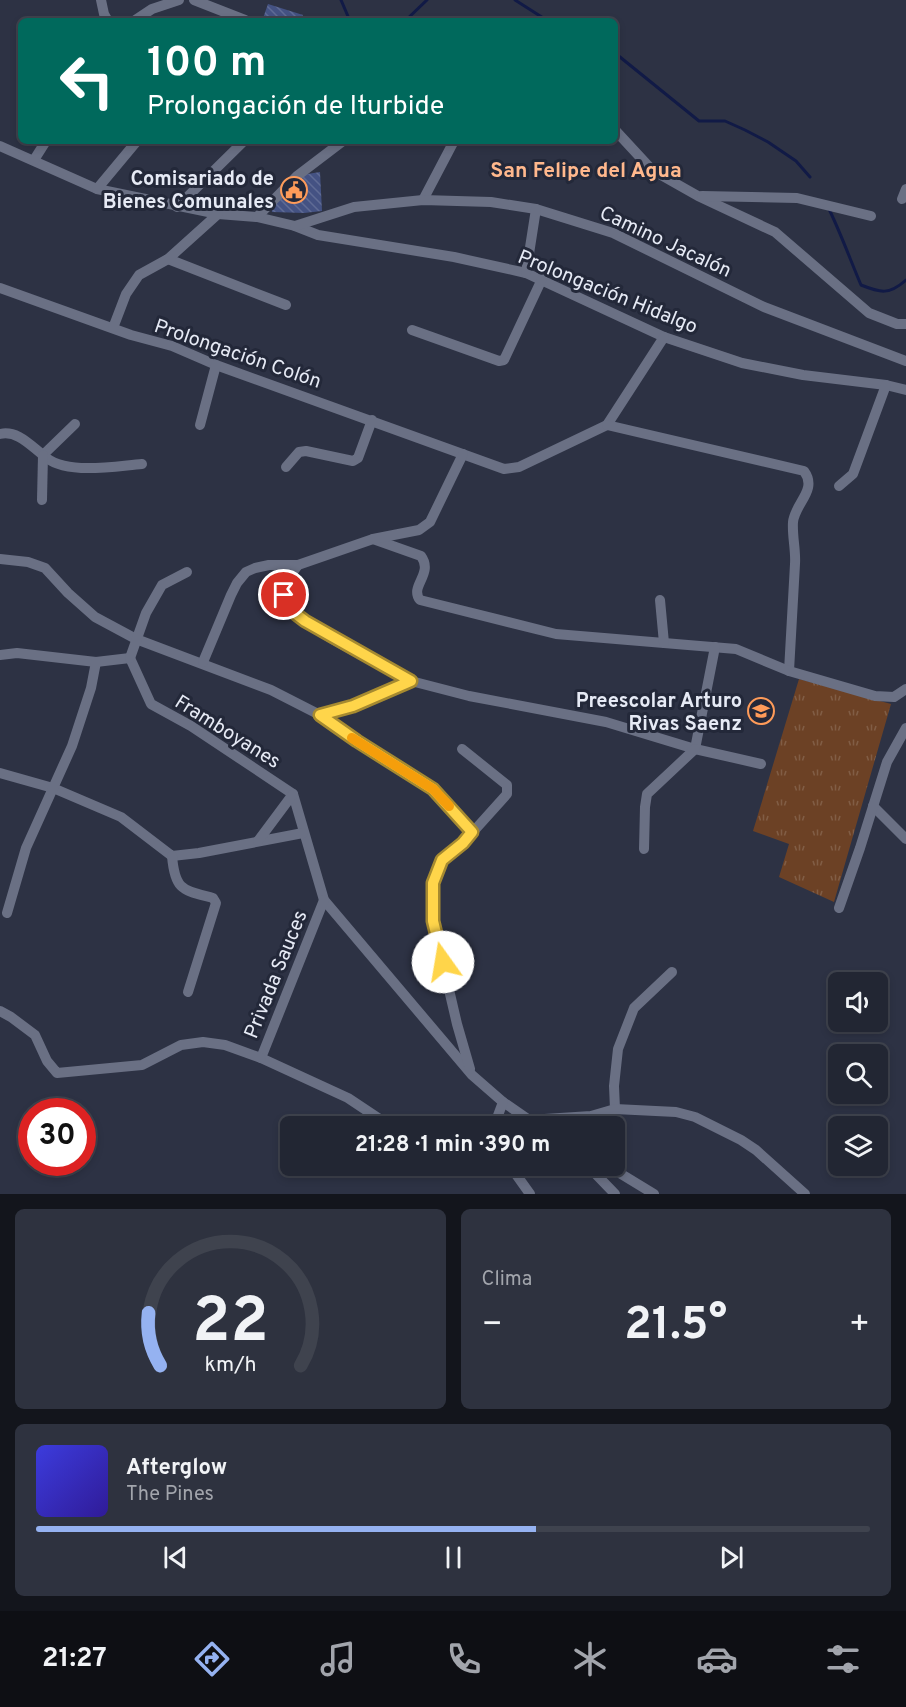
<!DOCTYPE html>
<html lang="es">
<meta charset="utf-8">
<style>
:root{--surface:#222633;--page:#2e323f;--text:#f1f3f6;--muted:#a2a5ac;--line:#3f434e;--accent:#95b2f1}
body{margin:0;font-family:Overpass,sans-serif;background:var(--page);color:var(--text);height:100vh;display:flex;flex-direction:column;font-size:22px;white-space:nowrap}
*{box-sizing:border-box;margin:0}
p{font-size:20px;color:var(--muted)}
.icon{flex:none;width:33px;height:33px;fill:none;stroke:currentColor;stroke-width:2;stroke-linecap:round;stroke-linejoin:round}
.map{position:relative;height:1194px;overflow:hidden}
.drawer{display:flex;flex-direction:column;gap:15px;padding:15px;background:#13151c;flex:1}
.drawer>*{flex:none}
.hud{position:absolute;left:18px;top:18px;width:600px;height:126px;border-radius:9px;box-shadow:0 3px 9px #0003,0 0 0 2px var(--line);background:#00695c;color:#fff;overflow:hidden}
.controls{position:absolute;left:828px;top:972px;display:grid;gap:12px}
.controls a{display:grid;place-items:center;width:60px;height:60px;border-radius:9px;background:var(--surface);box-shadow:0 3px 9px #0003,0 0 0 2px var(--line);font-size:30px}
.speed{position:absolute;left:18px;top:1098px;display:flex;gap:12px;font-size:30px;font-weight:700;text-align:center}
.speed>*{display:grid;place-content:center;width:78px;height:78px;border-radius:50%;background:var(--surface);box-shadow:0 3px 9px #0003,0 0 0 2px var(--line);line-height:1}
.speed .limit{border:9px solid #d22;background:#fff;color:#111}
.pin{position:absolute;display:grid;place-items:center;width:51px;height:51px;color:#fff;margin:-26px;border:3px solid #fff;border-radius:50%;box-shadow:0 2px 6px #0007}
.me{position:absolute;width:66px;margin:-33px;rotate:347deg;stroke-linejoin:round;filter:drop-shadow(0 0 4px #0008)}
.turn{display:flex;align-items:center;gap:21px;height:126px;padding:0 30px;font-size:27px}
.turn .icon{width:78px;height:78px;stroke-width:2.5}
.turn b{display:block;font-size:42px;line-height:51px}
.big{font-size:45px;font-weight:700;line-height:1.1}
.drawer .card{flex:1;display:flex;flex-direction:column;justify-content:center;gap:9px;min-width:0;padding:0 21px;border-radius:9px;background:var(--page)}
.drawer .dial{align-items:center;gap:0}
.dial svg{height:156px;overflow:visible;fill:none;stroke:var(--line);stroke-width:7;stroke-linecap:round;text-anchor:middle}
.dial text{fill:var(--text);stroke:none}
.song{display:flex;align-items:center;gap:18px}
.cover{width:72px;height:72px;border-radius:9px;background:linear-gradient(135deg,hsl(240 70% 55%),hsl(250 70% 35%))}
.played{height:6px;border-radius:3px;background:linear-gradient(90deg,var(--accent) 60%,var(--line) 60%)}
.keys{display:flex;justify-content:space-around;direction:ltr}
.heat{display:flex;justify-content:space-between;align-items:center;font-size:33px;direction:ltr}
.drawer .tiles{flex:1;display:grid;gap:15px;grid-template-columns:1fr 1fr}
.card:last-child{grid-column:span 2}
.trip{position:absolute;left:280px;top:1116px;width:345px;height:60px;border-radius:9px;background:var(--surface);box-shadow:0 3px 9px #0003,0 0 0 2px var(--line);font-weight:700;line-height:60px;text-align:center}
.dock{display:flex;height:96px;justify-content:space-around;align-items:center;background:#0e0f14;color:var(--muted)}
.dock .icon{width:42px;height:42px}
.dock .active{color:var(--accent)}
.dock b{font-size:27px;color:var(--text)}
.map>svg:first-child{display:block}
</style>
<div class="map">
<svg width="906" height="1194" viewBox="0 0 906 1194">
<defs>
<pattern id="park-tufts" width="24" height="20" patternUnits="userSpaceOnUse" patternTransform="scale(1.5)"><rect width="24" height="20" fill="#6c4125"/><path d="M3 7l-1-3M5 7V3M7 7l1-3M15 17l-1-3M17 17v-4M19 17l1-3" fill="none" stroke="#815d45"/></pattern>
<pattern id="building-back-hatch" width="6" height="6" patternUnits="userSpaceOnUse" patternTransform="scale(1.5)"><rect width="6" height="6" fill="#445283"/><path d="M-1 5l2 2M0 0l6 6M5-1l2 2" fill="none" stroke="#5f6b95"/></pattern>
</defs>
<rect width="100%" height="100%" fill="#2d3244"/>
<polygon fill="url(#park-tufts)" points="799,679 891,704 834,902 779,877 789,844 753,831"/>
<g fill="none" stroke-linecap="round" stroke-linejoin="round">
<g stroke="#111a46" stroke-width="3">
<polyline points="341,0 350,21"/>
<polyline points="515,0 548,21"/>
<polyline points="405,21 427,0"/>
<polyline points="615,53 699,121 725,121 745,130 768,142 796,161 810,177"/>
<path d="M829 209C841 234 850 259 861 285 881 293 889 295 906 280"/>
</g>
</g>
<g fill="url(#building-back-hatch)">
<polygon points="268,4 303,15 300,21 262,21"/>
<polygon points="320,172 322,211 304,213 272,212 271,205 301,175"/>
</g>
<g fill="none" stroke-linecap="round" stroke-linejoin="round">
<g stroke="#6a7084" stroke-width="10">
<polyline points="101,0 104,14 108,21"/>
<polyline points="194,0 245,20"/>
<polyline points="134,21 152,9 179,0"/>
<polyline points="615,130 652,170 698,196 775,232 869,313 897,324 906,324"/>
<polyline points="0,146 97,189 218,214 257,217 295,226 318,235 454,257 526,273 664,337 742,363 803,375 886,385 906,390"/>
<polyline points="34,160 46,141"/>
<polyline points="97,189 137,141"/>
<polyline points="702,196 797,198 871,216"/>
<polyline points="902,199 906,189"/>
<polyline points="423,200 454,141"/>
<polyline points="177,207 244,141"/>
<polyline points="257,217 297,176 343,141"/>
<polyline points="295,226 354,207 423,200 491,202 536,209 613,233 764,307 906,361"/>
<polyline points="168,259 286,305"/>
<polyline points="526,273 536,209"/>
<polyline points="0,288 131,335 172,346 216,365 504,469 519,467 607,425 664,337"/>
<polyline points="113,328 126,294 139,275 168,259 218,214"/>
<polyline points="412,330 499,361 504,360 542,279"/>
<polyline points="200,425 216,365"/>
<path d="M607 425 804 471C818 490 795 503 793 522 792 536 796 550 795 564 793 600 791 636 789 671"/>
<path d="M0 434C17 430 30 445 43 455L75 424"/>
<path d="M43 455C64 476 115 466 142 464"/>
<polyline points="286,467 299,452 306,451 353,461 358,458 372,420"/>
<polyline points="839,486 853,474 886,385"/>
<polyline points="42,500 43,455"/>
<path d="M373 539 421 556C434 574 409 586 420 600L556 634 736 649 789 671 875 696 894 697 906 689"/>
<polyline points="0,559 28,562 45,568 68,593 95,617 136,639 271,690 320,715 357,741 433,789 472,832"/>
<path d="M298 565C289 577 279 591 288 607 297 624 389 669 411 681"/>
<polyline points="660,600 664,643"/>
<polyline points="0,655 17,653 96,662 130,658"/>
<polyline points="130,658 151,704 191,726 293,794 324,900 472,1075 503,1102 538,1126"/>
<polyline points="130,658 146,613 162,585 187,572"/>
<polyline points="203,662 231,595 237,583 246,572 255,568 269,565 298,565 373,539 419,530 430,522 463,454"/>
<polyline points="320,715 353,706 411,681 469,696 606,722 695,749 761,764"/>
<polyline points="462,749 507,785 507,794 463,843 442,860 433,883 433,921 457,1024 470,1069"/>
<polyline points="695,749 715,647"/>
<polyline points="0,773 53,788 121,817 172,856 199,853 303,833"/>
<polyline points="873,806 906,839"/>
<polyline points="258,841 293,794"/>
<polyline points="644,849 645,807 647,794 695,749"/>
<path d="M172 856C175 891 183 890 213 898L216 903 188 992"/>
<polyline points="324,900 261,1058 348,1098 390,1126"/>
<polyline points="839,908 860,848 887,762 906,728"/>
<polyline points="7,913 26,848 72,746 91,688 96,662"/>
<polyline points="0,1011 11,1017 35,1035 47,1061 57,1073 142,1065 181,1045 203,1042 225,1045 261,1058"/>
<polyline points="615,1109 614,1086 618,1049 634,1008 672,972"/>
<polyline points="529,1120 591,1116 615,1109 676,1112 695,1117 741,1140 756,1150 805,1194"/>
<polyline points="494,1126 503,1102"/>
<polyline points="510,1166 530,1194"/>
<polyline points="588,1166 615,1194"/>
<polyline points="608,1166 654,1194"/>
</g>
</g>
<g fill="none" stroke-linecap="round" stroke-linejoin="round">
<defs>
<polyline id="route" points="284,595 288,608 305,621 411,681 353,706 320,715 357,741 433,789 472,832 463,843 442,860 433,883 433,921 443,962"/>
</defs>
<use href="#route" stroke="#a68a30" stroke-width="15"/>
<use href="#route" stroke="#ffd54a" stroke-width="10"/>
<polyline stroke="#f59e0b" stroke-width="10" points="352,738 433,789 449,806"/>
</g>
<defs>
<symbol id="civic-ring" viewBox="-11 -11 22 22"><circle r="9.5" fill="#232839" stroke="#fe9b59" stroke-width="1.5"/><path d="M-.6-6.5H3V-4.5H.6V-3L4-1V1h2V6H-6V1h2V-1L-.6-3ZM-1.2 2.5V6h2.4V2.5Z" fill="#fe9b59"/></symbol>
<symbol id="school-ring" viewBox="-11 -11 22 22"><circle r="9.5" fill="#232839" stroke="#fe9b59" stroke-width="1.5"/><path d="M0-5L7-2L0 1L-7-2ZM-4 1L0 2.5L4 1V4Q0 6-4 4Z" fill="#fe9b59"/></symbol>
</defs>
<g fill-rule="evenodd">
<use href="#civic-ring" x="279" y="175" width="30" height="30"/>
<use href="#school-ring" x="746" y="696" width="30" height="30"/>
</g>
<g text-anchor="middle" stroke-width="6" stroke-linejoin="round" paint-order="stroke">
<g font-size="20" font-weight="bold" fill="#e6eaf5" stroke="#232839" text-anchor="end">
<text x="274" y="185">Comisariado de<tspan x="274" dy="23">Bienes Comunales</tspan></text>
<text x="742" y="707">Preescolar Arturo<tspan x="742" dy="23">Rivas Saenz</tspan></text>
</g>
<g font-size="20" fill="#e6eaf5" stroke="#232839">
<text transform="translate(666 241) rotate(25)" y="7">Camino Jacalón</text>
<text transform="translate(608 291) rotate(22)" y="7">Prolongación Hidalgo</text>
<text transform="translate(238 353) rotate(19)" y="7">Prolongación Colón</text>
<text transform="translate(228 731) rotate(32)" y="7">Framboyanes</text>
<text transform="translate(275 974) rotate(-68)" y="7">Privada Sauces</text>
</g>
<g font-size="21" font-weight="bold" fill="#ffb88d" stroke="#232839">
<text x="586" y="177">San Felipe del Agua</text>
</g>
</g>
</svg>
<div class="controls">
<a><svg class="icon" aria-label="sound" viewBox="0 0 24 24"><path d="M4 9h4l5-4v14l-5-4H4zM17 9q2 3 0 6"/></svg></a>
<a><svg class="icon" aria-label="search" viewBox="0 0 24 24"><circle cx="10" cy="10" r="6"/><path d="M15 15l6 6"/></svg></a>
<a><svg class="icon" aria-label="layers" viewBox="0 0 24 24"><path d="M12 4l9 5-9 5-9-5zM3 14l9 5 9-5"/></svg></a>
</div>
<div class="speed"><div class="limit">30</div></div>
<div class="pin" style="left:284px;top:595px;background:#d93025"><svg class="icon" aria-label="arrive" viewBox="0 0 24 24"><path d="M6 21V4h12l-3 4 3 4H6"/></svg></div>
<svg class="me" style="left:443px;top:962px" viewBox="-20 -20 40 40"><circle r="19" fill="#fff"/><path d="M0-13L10 11 0 6-10 11z" fill="#ffd54a"/></svg>
<div class="trip">21:28 · 1 min · 390 m</div>
<div class="hud">
<div class="turn"><svg class="icon" aria-label="left" viewBox="0 0 24 24"><path d="M17 20v-9H6M10 6l-5 5 5 5"/></svg><div><b>100 m</b>Prolongación de Iturbide</div></div>
</div>
</div>
<section class="drawer">
<div class="tiles">
<div class="card dial"><svg viewBox="0 0 100 80">
<path d="M14 69A42 42 0 1 1 86 69"/>
<path d="M14 69A42 42 0 0 1 8 42" stroke="#95b2f1"/>
<text x="50" y="56" font-size="32" font-weight="700">22</text>
<text x="50" y="72" font-size="11">km/h</text>
</svg></div>
<div class="card"><p>Clima</p>
<div class="heat"><a>−</a><b class="big">21.5°</b><a>+</a></div>
</div>
<div class="card">
<div class="song"><i class="cover"></i><div><b>Afterglow</b><p>The Pines</p></div></div>
<div class="played"></div>
<div class="keys"><svg class="icon" aria-label="previous" viewBox="0 0 24 24"><path d="M18 5L8 12l10 7zM5 5v14"/></svg><svg class="icon" aria-label="pause" viewBox="0 0 24 24"><path d="M8 5v14M16 5v14"/></svg><svg class="icon" aria-label="next" viewBox="0 0 24 24"><path d="M6 5l10 7-10 7zM19 5v14"/></svg></div>
</div>
</div>
</section>
<nav class="dock">
<b>21:27</b>
<svg class="icon active" aria-label="directions" viewBox="0 0 24 24"><path d="M12 3l9 9-9 9-9-9zM9 14v-3h6M13 9l2 2-2 2"/></svg>
<svg class="icon" aria-label="music" viewBox="0 0 24 24"><path d="M9 18V5l10-2v13"/><circle cx="6" cy="18" r="3"/><circle cx="16" cy="16" r="3"/></svg>
<svg class="icon" aria-label="phone" viewBox="0 0 24 24"><path d="M5 4h4l2 5-3 2q2 4 5 5l2-3 5 2v4C11 20 4 13 5 4z"/></svg>
<svg class="icon" aria-label="climate" viewBox="0 0 24 24"><path d="M12 3v18M4 7l16 10M4 17L20 7"/></svg>
<svg class="icon" aria-label="car" viewBox="0 0 24 24"><path d="M5 17H2v-5l4-1 3-4h7l3 4 3 1v5h-3M9 17h6M6 11h13"/><circle cx="7" cy="17" r="2"/><circle cx="17" cy="17" r="2"/></svg>
<svg class="icon" aria-label="filters" viewBox="0 0 24 24"><path d="M4 7h16M4 17h16"/><circle cx="9" cy="7" r="2"/><circle cx="15" cy="17" r="2"/></svg>
</nav>
